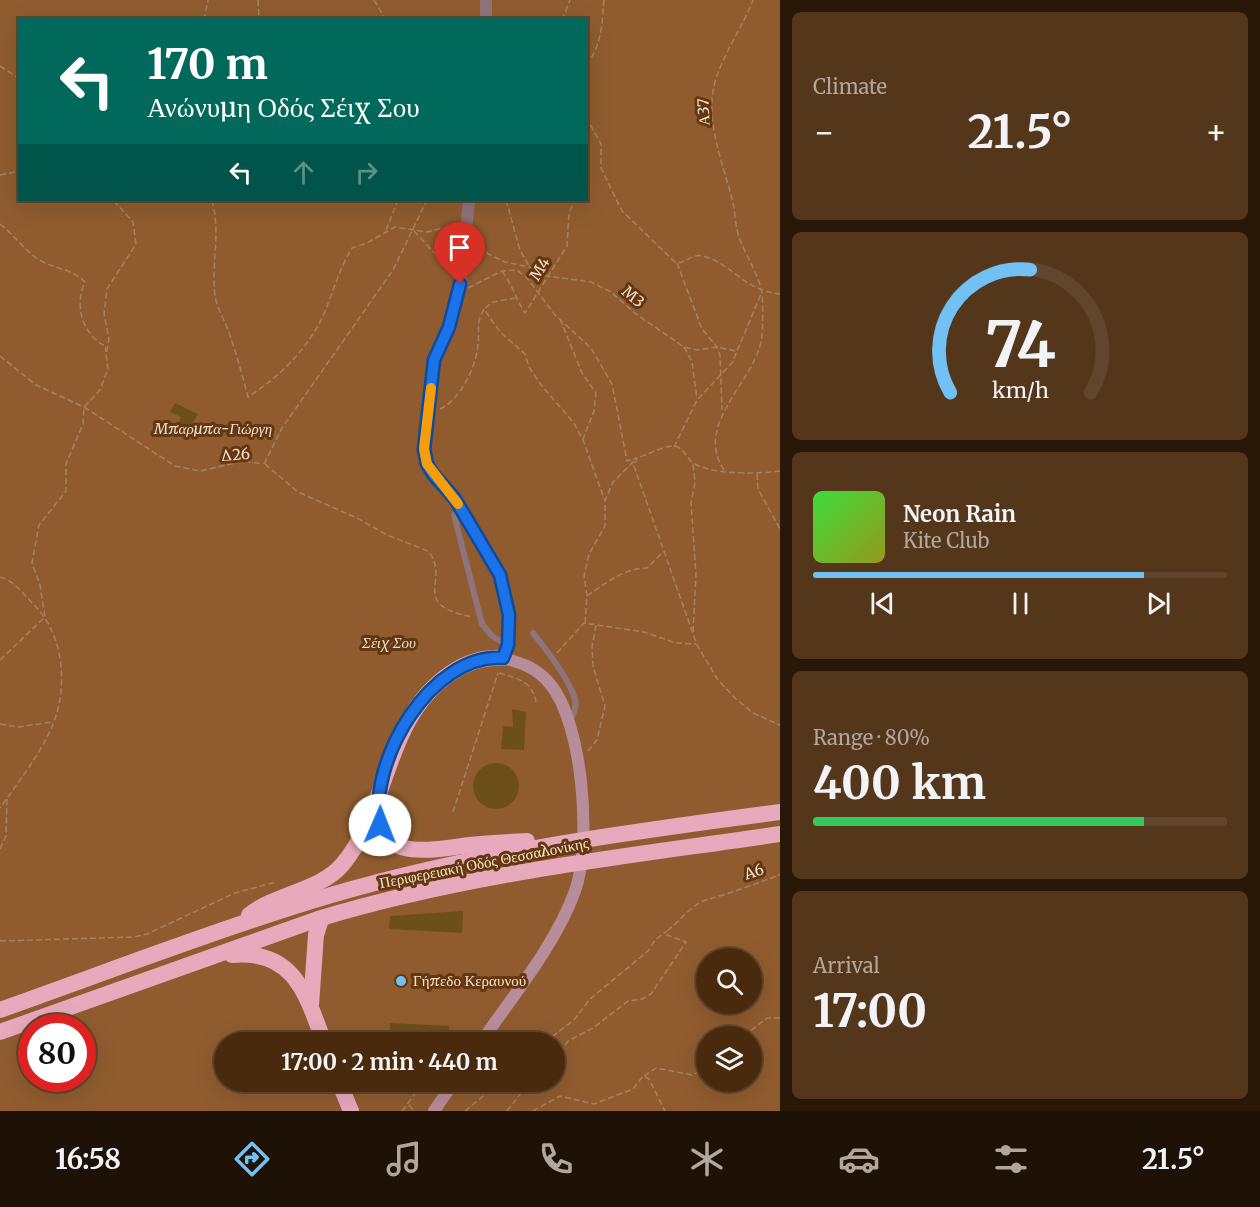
<!DOCTYPE html>
<meta charset="utf-8">
<style>
:root{--surface:#4a2a0c;--page:#54361a;--text:#f1f3f6;--muted:#b2a79d;--line:#61462d;--accent:#72c1f5}
body{margin:0;font-family:Merriweather,serif;background:var(--page);color:var(--text);height:100vh;display:flex;flex-direction:column;font-size:22px;white-space:nowrap}
*{box-sizing:border-box;margin:0}
p{font-size:20px;color:var(--muted)}
.icon{flex:none;width:33px;height:33px;fill:none;stroke:currentColor;stroke-width:2;stroke-linecap:round;stroke-linejoin:round}
.map{position:relative;flex:1;overflow:hidden}
.drawer{display:flex;flex-direction:column;gap:12px;padding:12px;background:#291707;width:480px}
.drawer>*{flex:none}
.hud{position:absolute;left:18px;top:18px;width:570px;height:183px;border-radius:0px;box-shadow:0 6px 24px #0002,0 0 0 2px var(--line);background:#00695c;color:#fff;overflow:hidden}
.fabs{position:absolute;left:696px;top:948px;display:grid;gap:12px}
.fabs a{display:grid;place-items:center;width:66px;height:66px;border-radius:50%;background:var(--surface);box-shadow:0 6px 24px #0002,0 0 0 2px var(--line);font-size:30px}
.speed{position:absolute;left:18px;top:1014px;display:flex;gap:12px;font-size:30px;font-weight:700;text-align:center}
.speed>*{display:grid;place-content:center;width:78px;height:78px;border-radius:50%;background:var(--surface);box-shadow:0 6px 24px #0002,0 0 0 2px var(--line);line-height:1}
.speed .limit{border:9px solid #d22;background:#fff;color:#111}
.pin{position:absolute;display:grid;place-items:center;width:51px;height:51px;color:#fff;margin:-62px -26px;border-radius:50% 50% 50% 0;rotate:-45deg;box-shadow:0 0 6px #0007}
.pin .icon{rotate:45deg}
.me{position:absolute;width:66px;margin:-33px;rotate:1deg;stroke-linejoin:round;filter:drop-shadow(0 0 4px #0008)}
.turn{display:flex;align-items:center;gap:21px;height:126px;padding:0 30px;font-size:27px}
.turn .icon{width:78px;height:78px;stroke-width:2.5}
.turn b{display:block;font-size:42px;line-height:51px}
.lanes{display:flex;align-items:center;height:57px;padding:0 30px;background:#0003;justify-content:center;gap:30px;direction:ltr}
.lanes .off{opacity:.35}
.big{font-size:45px;font-weight:700;line-height:1.1}
.drawer .card{flex:1;display:flex;flex-direction:column;justify-content:center;gap:9px;min-width:0;padding:0 21px;border-radius:9px;background:var(--page)}
.drawer .dial{align-items:center;gap:0}
.dial svg{height:156px;overflow:visible;fill:none;stroke:var(--line);stroke-width:7;stroke-linecap:round;text-anchor:middle}
.dial text{fill:var(--text);stroke:none}
.song{display:flex;align-items:center;gap:18px}
.cover{width:72px;height:72px;border-radius:9px;background:linear-gradient(135deg,hsl(120 70% 55%),hsl(60 70% 35%))}
.played{height:6px;border-radius:3px;background:linear-gradient(90deg,var(--accent) 80%,var(--line) 80%)}
.keys{display:flex;justify-content:space-around;direction:ltr}
.heat{display:flex;justify-content:space-between;align-items:center;font-size:33px;direction:ltr}
.charge{height:9px;border-radius:4px;background:linear-gradient(90deg,#34c759 80%,var(--line) 0)}
.trip{position:absolute;left:214px;top:1032px;width:351px;height:60px;border-radius:30px;background:var(--surface);box-shadow:0 6px 24px #0002,0 0 0 2px var(--line);font-weight:700;line-height:60px;text-align:center}
.tab-bar{display:flex;height:96px;justify-content:space-around;align-items:center;background:#1e1105;color:var(--muted)}
.tab-bar .icon{width:42px;height:42px}
.tab-bar .selected{color:var(--accent)}
.tab-bar b{font-size:27px;color:var(--text)}
main{display:flex;flex:1;min-height:0}
.map>svg:first-child{display:block}
</style>
<main>
<div class="map">
<svg width="780" height="1111" viewBox="0 0 780 1111">
<rect width="100%" height="100%" fill="#633810"/>
<path fill="#905c2f" fill-rule="evenodd" d="M0 0H780V1111H0ZM20 20H586V200H20ZM706 958H752V1004H706ZM32 1028H82V1078H32ZM706 1036H752V1082H706ZM225 1042H555V1082H225Z"/>
<g fill="#6d5019">
<polygon points="175,403 198,414 190,428 179,422 181,417 170,412"/>
<polygon points="512,709 526,712 524,750 501,749 503,726 513,727"/>
<circle cx="496" cy="786" r="23"/>
<polygon points="463,911 462,933 389,929 390,916"/>
<polygon points="390,1023 449,1026 448,1042 389,1042"/>
</g>
<g fill="none" stroke-linecap="round" stroke-linejoin="round">
<g stroke="#a68262" stroke-width="1.5" stroke-dasharray="6 3" stroke-linecap="butt">
<polyline points="258,0 259,20"/>
<polyline points="374,0 386,20"/>
<polyline points="204,20 208,0"/>
<polyline points="562,20 570,0"/>
<path d="M586 65C602 46 602 23 604 0"/>
<polyline points="0,66 20,79"/>
<path d="M586 117 601 144V168L622 211 676 263C686 263 693 253 703 256 734 265 743 290 780 294"/>
<polyline points="0,175 20,171"/>
<path d="M212 200C221 235 211 261 215 296 217 308 224 319 228 330 236 352 242 374 248 397 279 377 307 350 323 316 333 293 339 269 352 248L367 243 395 227 427 232 456 225"/>
<polyline points="506,200 520,250 529,266"/>
<path d="M0 224C13 234 23 248 35 257 53 270 70 267 85 282 74 305 82 334 105 346L106 352"/>
<polyline points="386,230 398,200"/>
<polyline points="414,231 451,271"/>
<polyline points="477,237 488,254 505,262 530,267 547,276 591,282 611,292 636,314 684,347 697,350 717,347 736,351"/>
<polyline points="677,263 702,329 717,347 720,355 722,410"/>
<path d="M502 271C512 284 516 299 525 313L567 246 569 213 575 200"/>
<polyline points="468,288 502,271 517,270 527,278 555,315 591,348 612,384 627,461 636,458"/>
<polyline points="485,308 493,302 516,298"/>
<polyline points="560,319 582,373 596,393 594,411 583,439"/>
<polyline points="684,347 692,362 697,399"/>
<polyline points="0,356 36,385 84,407 175,466 200,471 244,461 263,464"/>
<path d="M440 409C460 400 476 367 478 345 480 328 475 326 484 309L500 332 525 354 529 367 541 385 574 423 583 440 605 501"/>
<polyline points="674,447 697,400 732,363 761,294"/>
<polyline points="264,464 282,428 393,270 427,200"/>
<path d="M265 464 298 492 357 518 387 535 428 551C452 579 407 605 473 617"/>
<path d="M724 470C692 422 759 380 762 334 763 326 763 300 762 293 758 271 742 251 737 230 735 221 735 211 733 203 724 165 704 121 715 82 723 54 742 28 753 0"/>
<path d="M780 471C758 474 712 475 693 463 685 457 684 446 672 446 661 447 647 455 637 458L634 466 697 645 718 680 736 699 753 713 780 725"/>
<polyline points="757,474 758,489 780,529"/>
<path d="M0 577C15 581 24 595 35 606 65 636 69 692 50 731 38 757 17 784 0 808"/>
<polyline points="587,596 584,576 589,554 605,526 605,501 613,482 636,459"/>
<path d="M585 623 587 596C606 583 624 568 647 568L664 551"/>
<polyline points="693,632 696,575 691,503 695,482 693,464"/>
<polyline points="557,653 584,623 644,632 676,643 696,644"/>
<polyline points="0,660 45,617 40,585 32,563 39,525 66,491 66,464 83,424 84,407 100,390 108,369 106,355 109,339 104,314 107,289 136,244 133,222 113,200"/>
<path d="M499 673C517 678 532 681 536 702"/>
<polyline points="0,724 18,727 52,722"/>
<polyline points="588,751 597,740 605,706 593,666 592,647 596,625"/>
<polyline points="453,812 498,673"/>
<polyline points="0,849 6,836 7,798"/>
<polyline points="0,941 134,937 147,934 235,893 276,882"/>
<polyline points="744,1036 767,1018 780,1018"/>
<polyline points="465,1042 471,1034"/>
<polyline points="545,1042 574,1020 590,999 648,951 655,940 667,931"/>
<path d="M555 1060 568 1041 593 1028 628 1001 642 999 651 994 686 942 667 935 668 930C680 921 694 902 709 899 732 893 757 883 780 875"/>
<polyline points="644,1076 656,1068 692,1075 706,1068"/>
<polyline points="409,1105 414,1111"/>
<polyline points="402,1111 424,1082"/>
<polyline points="465,1111 500,1082"/>
<polyline points="507,1111 522,1092 538,1082"/>
<polyline points="533,1111 560,1096 594,1104 633,1089 643,1076 649,1079 665,1111"/>
</g>
<g stroke="#8f747b" stroke-width="6">
<polyline points="454,515 482,624 492,636 507,645"/>
<path d="M533 633C545 648 571 681 575 700 577 708 573 716 569 722"/>
</g>
<g stroke="#8f747b" stroke-width="12">
<polyline points="486,0 486,20"/>
<polyline points="469,200 462,273 449,327 434,360 424,449 427,464 455,499 499,575 509,615 508,645 503,658"/>
</g>
<g stroke="#b88d9a" stroke-width="12">
<path d="M481 1042C513 996 556 944 575 891 592 844 583 723 550 684 537 668 522 663 503 658"/>
<polyline points="434,1111 454,1082"/>
</g>
<g stroke="#e6aabc" stroke-width="16">
<path d="M379 800C371 864 429 850 470 845 489 843 508 842 527 841"/>
<path d="M249 915C275 894 321 890 342 865 391 807 383 719 451 673 467 662 485 657 503 658"/>
<path d="M232 955C294 949 306 994 324 1042"/>
<polyline points="311,1005 316,935 321,919"/>
<path d="M0 1010C102 974 204 934 308 902 462 854 621 833 780 812"/>
<path d="M0 1032 318 919C469 873 624 857 780 834"/>
<polyline points="339,1082 351,1111"/>
</g>
</g>
<g fill="none" stroke-linecap="round" stroke-linejoin="round">
<defs>
<path id="route" d="M380 825C368 761 431 653 503 658L508 645 509 615 500 575 455 499 433 474 427 464 424 449 434 360 449 327 460 284"/>
</defs>
<use href="#route" stroke="#114b97" stroke-width="15"/>
<use href="#route" stroke="#1a73e8" stroke-width="10"/>
<polyline stroke="#f59e0b" stroke-width="10" points="431,388 424,449 427,464 458,504"/>
</g>
<circle fill="#72c1f5" stroke="#633810" stroke-width="2" cx="401" cy="981" r="6"/>
<g text-anchor="middle" stroke-width="6" stroke-linejoin="round" paint-order="stroke">
<g font-size="15" fill="#fce1cd" stroke="#633810">
<text transform="translate(704 112) rotate(-92)" y="5">Α37</text>
<text transform="translate(540 269) rotate(-58)" y="5">M4</text>
<text transform="translate(633 297) rotate(40)" y="5">M3</text>
<text transform="translate(235 455) rotate(-5)" y="5">Δ26</text>
<text transform="translate(484 863) rotate(-11)" y="5">Περιφερειακή Οδός Θεσσαλονίκης</text>
<text transform="translate(754 872) rotate(-18)" y="5">A6</text>
</g>
<g font-size="15" font-style="italic" fill="#f2ddce" stroke="#633810">
<text x="213" y="434">Μπαρμπα-Γιώργη</text>
<text x="389" y="648">Σέιχ Σου</text>
</g>
<g font-size="15" fill="#fce1cd" stroke="#633810" text-anchor="start">
<text x="413" y="986">Γήπεδο Κεραυνού</text>
</g>
</g>
</svg>
<div class="fabs">
<a><svg class="icon" aria-label="search" viewBox="0 0 24 24"><circle cx="10" cy="10" r="6"/><path d="M15 15l6 6"/></svg></a>
<a><svg class="icon" aria-label="layers" viewBox="0 0 24 24"><path d="M12 4l9 5-9 5-9-5zM3 14l9 5 9-5"/></svg></a>
</div>
<div class="speed"><div class="limit">80</div></div>
<div class="pin" style="left:460px;top:284px;background:#d93025"><svg class="icon" aria-label="arrive" viewBox="0 0 24 24"><path d="M6 21V4h12l-3 4 3 4H6"/></svg></div>
<svg class="me" style="left:380px;top:825px" viewBox="-20 -20 40 40"><circle r="19" fill="#fff"/><path d="M0-13L10 11 0 6-10 11z" fill="#1a73e8"/></svg>
<div class="trip">17:00 · 2 min · 440 m</div>
<div class="hud">
<div class="turn"><svg class="icon" aria-label="left" viewBox="0 0 24 24"><path d="M17 20v-9H6M10 6l-5 5 5 5"/></svg><div><b>170 m</b>Ανώνυμη Οδός Σέιχ Σου</div></div>
<div class="lanes"><svg class="icon" aria-label="left" viewBox="0 0 24 24"><path d="M17 20v-9H6M10 6l-5 5 5 5"/></svg><svg class="icon off" aria-label="ahead" viewBox="0 0 24 24"><path d="M12 20V5M6 11l6-6 6 6"/></svg><svg class="icon off" aria-label="right" viewBox="0 0 24 24"><path d="M7 20v-9h11M14 6l5 5-5 5"/></svg></div>
</div>
</div>
<section class="drawer">
<div class="card"><p>Climate</p>
<div class="heat"><a>−</a><b class="big">21.5°</b><a>+</a></div>
</div>
<div class="card dial"><svg viewBox="0 0 100 80">
<path d="M14 69A42 42 0 1 1 86 69"/>
<path d="M14 69A42 42 0 0 1 55 6" stroke="#72c1f5"/>
<text x="50" y="56" font-size="32" font-weight="700">74</text>
<text x="50" y="72" font-size="11">km/h</text>
</svg></div>
<div class="card">
<div class="song"><i class="cover"></i><div><b>Neon Rain</b><p>Kite Club</p></div></div>
<div class="played"></div>
<div class="keys"><svg class="icon" aria-label="previous" viewBox="0 0 24 24"><path d="M18 5L8 12l10 7zM5 5v14"/></svg><svg class="icon" aria-label="pause" viewBox="0 0 24 24"><path d="M8 5v14M16 5v14"/></svg><svg class="icon" aria-label="next" viewBox="0 0 24 24"><path d="M6 5l10 7-10 7zM19 5v14"/></svg></div>
</div>
<div class="card"><p>Range · 80%</p><b class="big">400 km</b><div class="charge"></div></div>
<div class="card"><p>Arrival</p><b class="big">17:00</b></div>
</section>
</main>
<nav class="tab-bar">
<b>16:58</b>
<svg class="icon selected" aria-label="directions" viewBox="0 0 24 24"><path d="M12 3l9 9-9 9-9-9zM9 14v-3h6M13 9l2 2-2 2"/></svg>
<svg class="icon" aria-label="music" viewBox="0 0 24 24"><path d="M9 18V5l10-2v13"/><circle cx="6" cy="18" r="3"/><circle cx="16" cy="16" r="3"/></svg>
<svg class="icon" aria-label="phone" viewBox="0 0 24 24"><path d="M5 4h4l2 5-3 2q2 4 5 5l2-3 5 2v4C11 20 4 13 5 4z"/></svg>
<svg class="icon" aria-label="climate" viewBox="0 0 24 24"><path d="M12 3v18M4 7l16 10M4 17L20 7"/></svg>
<svg class="icon" aria-label="car" viewBox="0 0 24 24"><path d="M5 17H2v-5l4-1 3-4h7l3 4 3 1v5h-3M9 17h6M6 11h13"/><circle cx="7" cy="17" r="2"/><circle cx="17" cy="17" r="2"/></svg>
<svg class="icon" aria-label="filters" viewBox="0 0 24 24"><path d="M4 7h16M4 17h16"/><circle cx="9" cy="7" r="2"/><circle cx="15" cy="17" r="2"/></svg>
<b>21.5°</b>
</nav>
